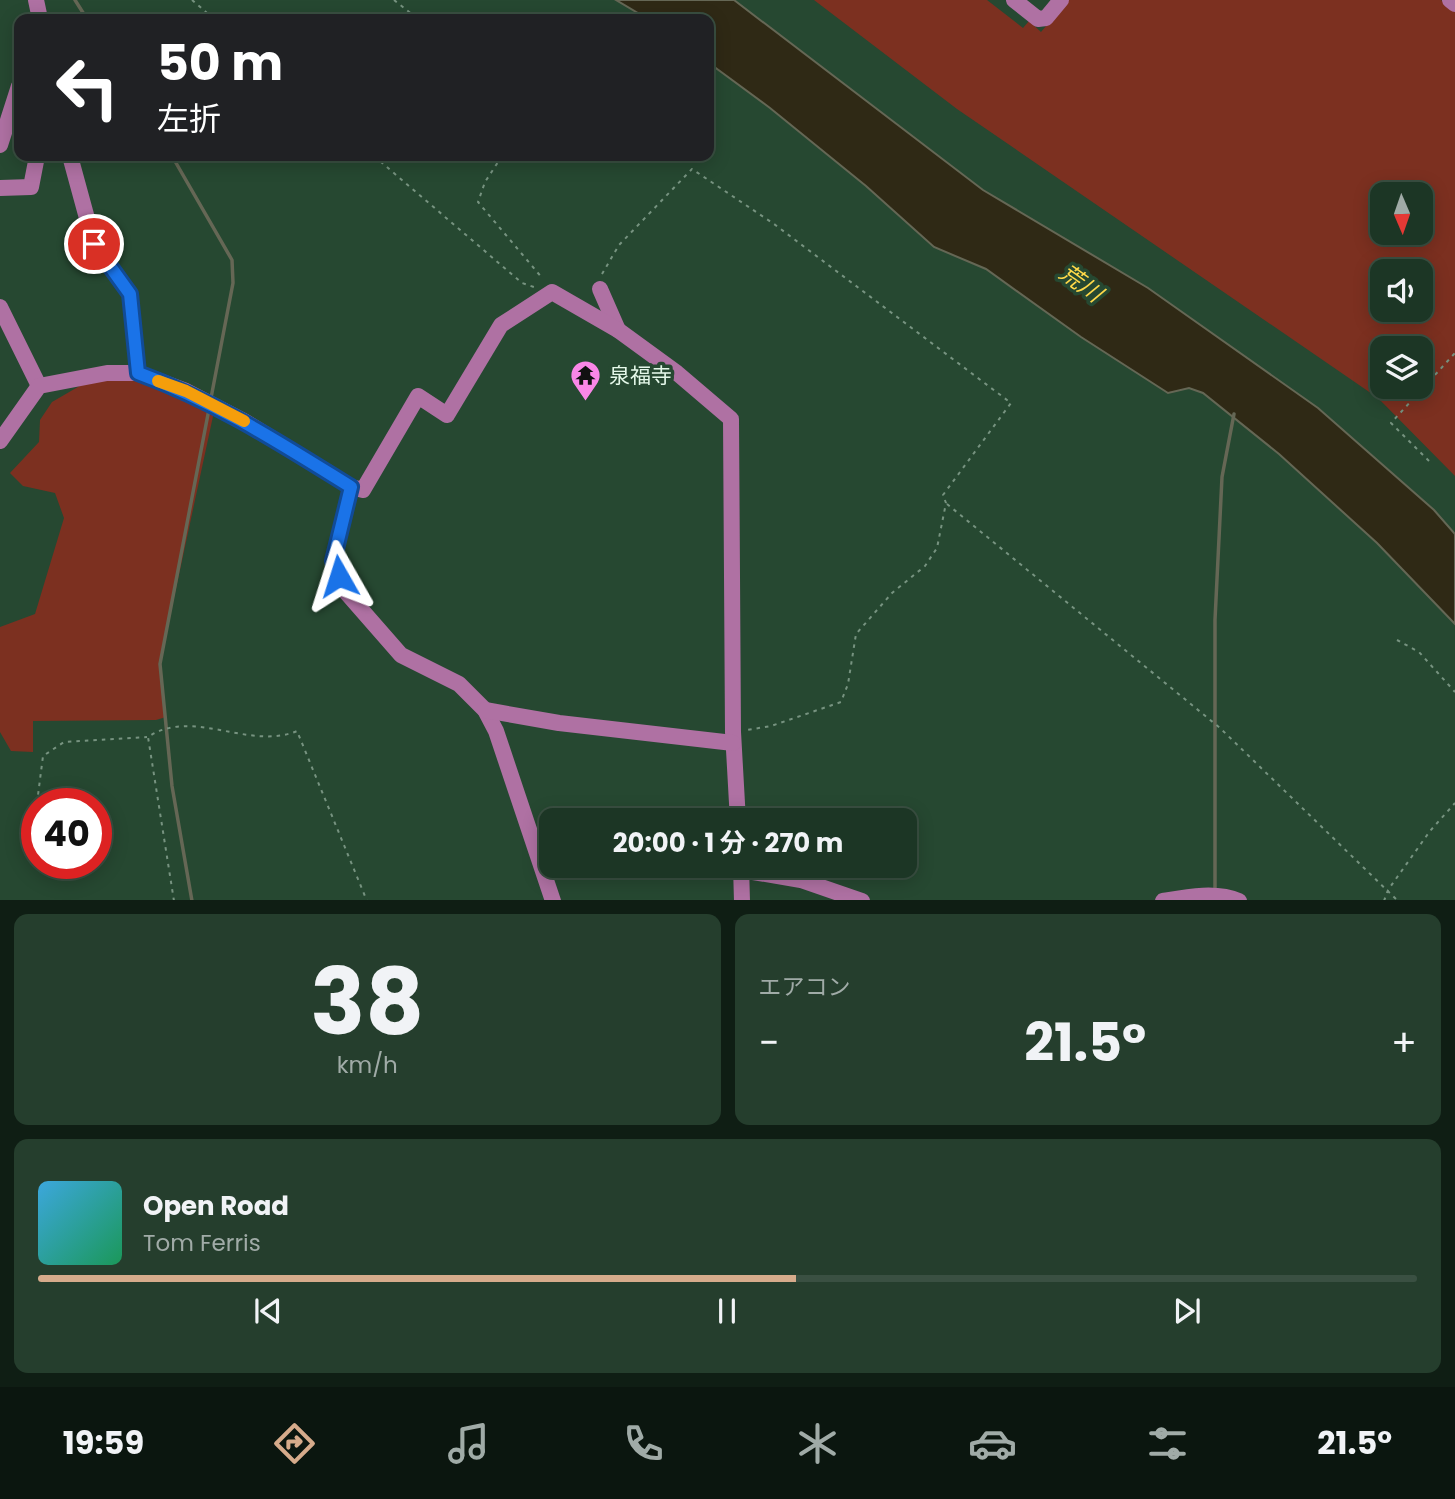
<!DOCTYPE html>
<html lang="ja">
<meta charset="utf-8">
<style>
:root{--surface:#1c3625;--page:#253e2d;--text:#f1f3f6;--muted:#a0aba7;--line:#3a5042;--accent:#d6ab8b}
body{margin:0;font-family:Poppins,"Noto Sans JP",sans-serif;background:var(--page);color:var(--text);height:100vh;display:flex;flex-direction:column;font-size:26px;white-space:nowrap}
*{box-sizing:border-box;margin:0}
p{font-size:23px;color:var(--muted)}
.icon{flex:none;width:38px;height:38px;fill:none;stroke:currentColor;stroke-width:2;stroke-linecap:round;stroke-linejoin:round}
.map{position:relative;height:900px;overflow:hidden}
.details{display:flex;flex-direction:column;gap:14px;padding:14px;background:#0f1e14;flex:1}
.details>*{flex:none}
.banner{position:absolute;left:14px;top:14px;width:700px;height:147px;border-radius:14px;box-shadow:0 4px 18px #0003,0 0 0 2px var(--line);background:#202124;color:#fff;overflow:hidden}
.needle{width:46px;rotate:178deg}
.tools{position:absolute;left:1370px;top:182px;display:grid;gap:14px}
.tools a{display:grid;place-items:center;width:63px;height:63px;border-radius:14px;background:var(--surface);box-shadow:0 4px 18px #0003,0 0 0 2px var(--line);font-size:35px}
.speed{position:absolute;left:21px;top:788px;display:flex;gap:14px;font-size:35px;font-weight:700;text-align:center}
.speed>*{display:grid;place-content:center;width:91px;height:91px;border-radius:50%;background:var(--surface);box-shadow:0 4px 18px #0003,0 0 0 2px var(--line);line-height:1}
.speed .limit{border:10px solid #d22;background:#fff;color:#111}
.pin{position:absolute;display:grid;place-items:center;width:60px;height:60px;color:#fff;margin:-30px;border:4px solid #fff;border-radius:50%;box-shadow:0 2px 7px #0007}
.me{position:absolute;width:77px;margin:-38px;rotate:354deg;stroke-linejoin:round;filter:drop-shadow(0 0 5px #0008)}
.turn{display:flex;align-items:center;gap:24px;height:147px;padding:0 28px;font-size:32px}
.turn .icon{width:91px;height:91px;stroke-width:2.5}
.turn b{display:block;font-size:49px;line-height:60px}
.big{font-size:52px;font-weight:700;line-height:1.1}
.details .card{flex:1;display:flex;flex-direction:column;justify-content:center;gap:10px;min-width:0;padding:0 24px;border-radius:14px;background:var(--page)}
.details .dial{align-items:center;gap:0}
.dial b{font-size:91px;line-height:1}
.song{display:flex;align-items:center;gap:21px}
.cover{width:84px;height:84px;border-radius:10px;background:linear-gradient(135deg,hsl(200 70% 55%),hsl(150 70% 35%))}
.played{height:7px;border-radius:4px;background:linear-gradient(90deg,var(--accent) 55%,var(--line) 55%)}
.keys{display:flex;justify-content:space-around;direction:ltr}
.heat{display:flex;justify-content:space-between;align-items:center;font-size:38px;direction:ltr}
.details .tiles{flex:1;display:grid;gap:14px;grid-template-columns:1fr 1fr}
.card:last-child{grid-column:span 2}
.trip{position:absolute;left:539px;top:808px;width:378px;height:70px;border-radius:14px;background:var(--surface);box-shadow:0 4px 18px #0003,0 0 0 2px var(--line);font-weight:700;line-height:70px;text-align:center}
.tabs{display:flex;height:112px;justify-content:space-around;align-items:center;background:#0b160f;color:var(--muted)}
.tabs .icon{width:49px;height:49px}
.tabs .current{color:var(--accent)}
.tabs b{font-size:32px;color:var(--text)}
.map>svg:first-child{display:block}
</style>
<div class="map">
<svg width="1455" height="901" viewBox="0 0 1455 901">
<rect width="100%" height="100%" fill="#264831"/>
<g fill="#7c3020" fill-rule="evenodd">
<path d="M814 0H987L1023 28 1029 21 1041 32 1068 0H1441L1455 12V476L1378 398 957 109ZM1382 194H1421V233H1382ZM1382 271H1421V310H1382ZM1382 348H1421V387H1382Z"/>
<polygon points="102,373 138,373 215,407 160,663 166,717 156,720 33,721 33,752 11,751 0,732 0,627 35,614 64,518 55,493 23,486 10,473 39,442 40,420 52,402"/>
</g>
<polygon fill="#2f2915" stroke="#656755" stroke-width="2" points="616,0 734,0 983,190 1148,288 1318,408 1434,510 1455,534 1455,624 1377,543 1279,454 1203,393 1189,388 1168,393 1081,337 986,269 934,247 866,186 770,108 709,63 709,19 648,19"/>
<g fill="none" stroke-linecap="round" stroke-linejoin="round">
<g stroke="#656755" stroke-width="3.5">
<polyline points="75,0 87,19"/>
<polyline points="172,156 232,260 233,283 211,398"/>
<polyline points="1215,891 1215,620 1222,477 1234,414"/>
<polyline points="192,901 172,786 160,664 209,409"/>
</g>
<g stroke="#779380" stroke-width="2" stroke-dasharray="3.5 5" stroke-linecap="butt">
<polyline points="192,0 214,19"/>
<polyline points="394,0 418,19"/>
<polyline points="374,156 522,283 534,287"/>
<polyline points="502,156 485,182 478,202 543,279"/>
<polyline points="602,274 619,245 692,169 774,224 1011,403 943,495 946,503 937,548 925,566 892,593 856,634 848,684 841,702 771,726 747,730"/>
<polyline points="1429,461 1391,423 1455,353"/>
<polyline points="947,504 1220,728 1398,901"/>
<polyline points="1397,640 1419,652 1455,692"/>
<polyline points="37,803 43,756 64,742 147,737"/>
<path d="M174 901 148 737C193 707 249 751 297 731L367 901"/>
<polyline points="1384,901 1388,890 1430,831 1455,803"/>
</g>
<g stroke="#af71a3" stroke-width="16">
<polyline points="36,0 40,19"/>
<polyline points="1014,0 1038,19 1046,18 1061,0"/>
<polyline points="1450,0 1455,4"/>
<polyline points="0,145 19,86"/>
<polyline points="70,156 94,244 130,294 138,373"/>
<polyline points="0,188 31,187 37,156"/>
<polyline points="600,289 618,330"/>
<polyline points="0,307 39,386"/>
<polyline points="0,441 39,386 107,373 138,373 186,391 244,421 351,487 363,490 418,396 447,415 501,325 552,292 618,330 677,373 731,419 733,732 738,821"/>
<polyline points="351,487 333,561 345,591 401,655 459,684 485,710 496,731 553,901"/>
<polyline points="485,710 559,723 733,743"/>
<polyline points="741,866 742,901"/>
<polyline points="741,870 801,880 862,901"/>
<path d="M1163 901C1186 897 1216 891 1239 901"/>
</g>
</g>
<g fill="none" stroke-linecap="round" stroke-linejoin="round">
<defs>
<path id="route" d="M94 244 130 294 138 373C217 402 280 443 351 487L333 561 339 576"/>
</defs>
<use href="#route" stroke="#114b97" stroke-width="18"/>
<use href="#route" stroke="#1a73e8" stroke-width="12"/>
<polyline stroke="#f59e0b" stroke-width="12" points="158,381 186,391 244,421"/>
</g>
<defs>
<symbol id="temple-pin" viewBox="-11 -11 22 30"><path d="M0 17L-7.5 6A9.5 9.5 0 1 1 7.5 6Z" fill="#fa87e7" stroke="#264831"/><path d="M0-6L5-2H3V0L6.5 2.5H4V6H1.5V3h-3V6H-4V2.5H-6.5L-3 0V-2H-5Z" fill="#111"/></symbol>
</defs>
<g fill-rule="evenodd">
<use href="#temple-pin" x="568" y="358" width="35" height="47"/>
</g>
<g text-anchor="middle" stroke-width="7" stroke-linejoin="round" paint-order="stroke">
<g font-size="21" fill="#e4f8e9" stroke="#264831" text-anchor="start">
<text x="609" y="383">泉福寺</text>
</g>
<g font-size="23" font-style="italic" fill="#fed849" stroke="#264831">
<text transform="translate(1081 283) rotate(36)" y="8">荒川</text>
</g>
</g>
</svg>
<div class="tools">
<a><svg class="needle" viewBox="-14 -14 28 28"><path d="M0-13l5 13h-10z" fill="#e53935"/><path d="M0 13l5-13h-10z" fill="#a0aba7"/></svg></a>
<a><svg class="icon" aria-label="sound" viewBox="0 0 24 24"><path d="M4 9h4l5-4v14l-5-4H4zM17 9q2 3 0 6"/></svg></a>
<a><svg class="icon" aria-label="layers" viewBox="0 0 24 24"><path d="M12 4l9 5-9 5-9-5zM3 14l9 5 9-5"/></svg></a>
</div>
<div class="speed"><div class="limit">40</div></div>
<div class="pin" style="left:94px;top:244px;background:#d93025"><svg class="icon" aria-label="arrive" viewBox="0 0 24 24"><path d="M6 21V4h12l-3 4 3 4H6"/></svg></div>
<svg class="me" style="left:339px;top:576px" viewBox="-20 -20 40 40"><path d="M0-17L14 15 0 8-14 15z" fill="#1a73e8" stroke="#fff" stroke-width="4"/></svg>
<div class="trip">20:00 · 1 分 · 270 m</div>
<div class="banner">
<div class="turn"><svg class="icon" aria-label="left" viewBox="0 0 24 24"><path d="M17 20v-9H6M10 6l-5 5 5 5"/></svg><div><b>50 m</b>左折</div></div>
</div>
</div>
<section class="details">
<div class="tiles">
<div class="card dial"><b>38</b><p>km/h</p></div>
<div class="card"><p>エアコン</p>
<div class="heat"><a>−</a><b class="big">21.5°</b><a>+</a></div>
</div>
<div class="card">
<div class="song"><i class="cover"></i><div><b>Open Road</b><p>Tom Ferris</p></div></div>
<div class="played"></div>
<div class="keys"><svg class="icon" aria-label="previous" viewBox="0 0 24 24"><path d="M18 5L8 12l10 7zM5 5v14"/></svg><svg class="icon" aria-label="pause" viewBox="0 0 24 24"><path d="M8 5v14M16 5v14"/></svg><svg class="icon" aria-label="next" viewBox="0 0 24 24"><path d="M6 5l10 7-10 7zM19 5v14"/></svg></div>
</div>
</div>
</section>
<nav class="tabs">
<b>19:59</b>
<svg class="icon current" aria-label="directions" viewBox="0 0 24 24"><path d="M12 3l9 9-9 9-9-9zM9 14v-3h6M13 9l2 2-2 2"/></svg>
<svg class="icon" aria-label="music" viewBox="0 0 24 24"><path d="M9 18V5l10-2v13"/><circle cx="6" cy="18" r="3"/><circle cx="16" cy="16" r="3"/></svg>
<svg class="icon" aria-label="phone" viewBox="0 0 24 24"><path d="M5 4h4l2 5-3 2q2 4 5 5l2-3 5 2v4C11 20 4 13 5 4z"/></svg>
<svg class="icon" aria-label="climate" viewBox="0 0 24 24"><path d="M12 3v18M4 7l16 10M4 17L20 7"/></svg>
<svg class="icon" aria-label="car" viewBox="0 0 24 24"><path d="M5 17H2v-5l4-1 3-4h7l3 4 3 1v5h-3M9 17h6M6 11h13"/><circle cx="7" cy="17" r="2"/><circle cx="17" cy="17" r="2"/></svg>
<svg class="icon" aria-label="filters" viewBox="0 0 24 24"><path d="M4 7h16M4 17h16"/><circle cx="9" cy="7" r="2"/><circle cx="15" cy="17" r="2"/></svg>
<b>21.5°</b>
</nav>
